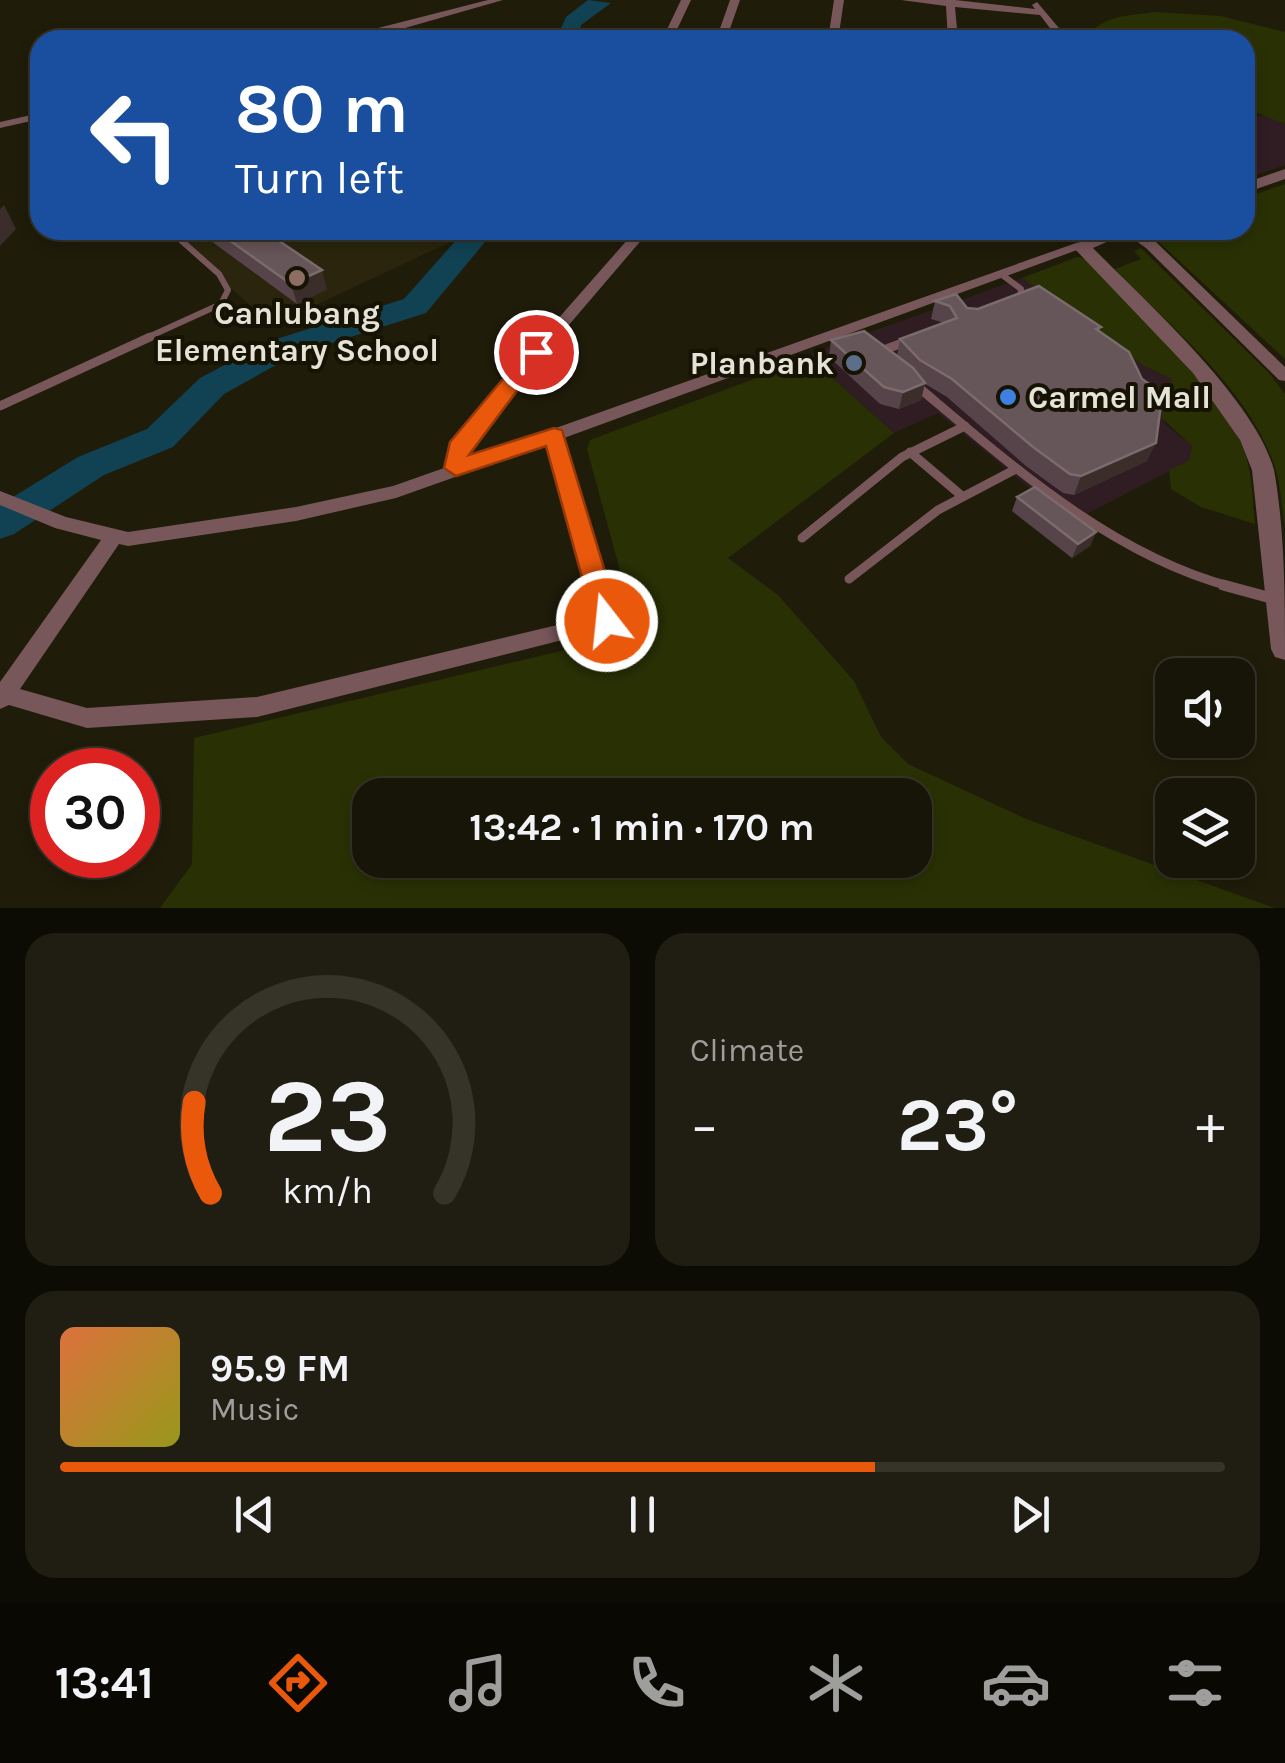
<!DOCTYPE html>
<meta charset="utf-8">
<style>
:root{--surface:#171508;--page:#201e12;--text:#f1f3f6;--muted:#9e9f9c;--line:#363429;--accent:#ea580c}
body{margin:0;font-family:Karla,sans-serif;background:var(--page);color:var(--text);height:100vh;display:flex;flex-direction:column;font-size:38px;white-space:nowrap}
*{box-sizing:border-box;margin:0}
p{font-size:32px;color:var(--muted)}
.icon{flex:none;width:55px;height:55px;fill:none;stroke:currentColor;stroke-width:2;stroke-linecap:round;stroke-linejoin:round}
.map{position:relative;height:908px;overflow:hidden}
.drawer{display:flex;flex-direction:column;gap:25px;padding:25px;background:#0d0c04;flex:1}
.drawer>*{flex:none}
.hud{position:absolute;left:30px;top:30px;width:1225px;height:210px;border-radius:30px;box-shadow:0 5px 15px #0003,0 0 0 2px var(--line);background:#1a4fa0;color:#fff;overflow:hidden}
.controls{position:absolute;left:1155px;top:658px;display:grid;gap:20px}
.controls a{display:grid;place-items:center;width:100px;height:100px;border-radius:20px;background:var(--surface);box-shadow:0 5px 15px #0003,0 0 0 2px var(--line);font-size:50px}
.speed{position:absolute;left:30px;top:748px;display:flex;gap:20px;font-size:50px;font-weight:700;text-align:center}
.speed>*{display:grid;place-content:center;width:130px;height:130px;border-radius:50%;background:var(--surface);box-shadow:0 5px 15px #0003,0 0 0 2px var(--line);line-height:1}
.speed .limit{border:15px solid #d22;background:#fff;color:#111}
.pin{position:absolute;display:grid;place-items:center;width:85px;height:85px;color:#fff;margin:-42px;border:5px solid #fff;border-radius:50%;box-shadow:0 2px 10px #0007}
.me{position:absolute;width:110px;margin:-55px;rotate:344deg;stroke-linejoin:round;filter:drop-shadow(0 0 8px #0008)}
.turn{display:flex;align-items:center;gap:35px;height:210px;padding:0 40px;font-size:45px}
.turn .icon{width:130px;height:130px;stroke-width:2.5}
.turn b{display:block;font-size:70px;line-height:85px}
.big{font-size:75px;font-weight:700;line-height:1.1}
.drawer .widget{flex:1;display:flex;flex-direction:column;justify-content:center;gap:15px;min-width:0;padding:0 35px;border-radius:30px;background:var(--page)}
.drawer .dial{align-items:center;gap:0}
.dial svg{height:260px;overflow:visible;fill:none;stroke:var(--line);stroke-width:7;stroke-linecap:round;text-anchor:middle}
.dial text{fill:var(--text);stroke:none}
.song{display:flex;align-items:center;gap:30px}
.cover{width:120px;height:120px;border-radius:15px;background:linear-gradient(135deg,hsl(20 70% 55%),hsl(60 70% 35%))}
.played{height:10px;border-radius:5px;background:linear-gradient(90deg,var(--accent) 70%,var(--line) 70%)}
.keys{display:flex;justify-content:space-around;direction:ltr}
.heat{display:flex;justify-content:space-between;align-items:center;font-size:55px;direction:ltr}
.drawer .tiles{flex:1;display:grid;gap:25px;grid-template-columns:1fr 1fr}
.widget:last-child{grid-column:span 2}
.trip{position:absolute;left:352px;top:778px;width:580px;height:100px;border-radius:30px;background:var(--surface);box-shadow:0 5px 15px #0003,0 0 0 2px var(--line);font-weight:700;line-height:100px;text-align:center}
.dock{display:flex;height:160px;justify-content:space-around;align-items:center;background:#090803;color:var(--muted)}
.dock .icon{width:70px;height:70px}
.dock .current{color:var(--accent)}
.dock b{font-size:45px;color:var(--text)}
.map>svg:first-child{display:block}
</style>
<div class="map">
<svg width="1285" height="908" viewBox="0 0 1285 908">
<rect width="100%" height="100%" fill="#1f1c0a"/>
<g fill="#2f1d23">
<polygon points="1265,115 1285,124 1285,165 1245,179 1245,119"/>
<polygon points="1022,278 1144,366 1172,379 1161,404 1165,424 1192,446 1189,461 1071,522 938,413 894,433 810,358 814,352"/>
</g>
<polygon fill="#2a250c" points="164,230 476,230 273,325"/>
<g fill="#293104" fill-rule="evenodd">
<path d="M1154 12 1220 16 1285 32V124L1245 108V40H1086C1099 15 1129 16 1154 12Z"/>
<polygon points="1285,184 1285,359 1148,232 1245,230 1245,198"/>
<path d="M1141 248 1269 373 1285 394V527C1282 509 1281 491 1277 474 1254 392 1171 328 1115 269L1141 259 1134 251Z"/>
<path d="M1077 257 1085 258C1136 312 1215 378 1243 448 1253 472 1252 498 1255 524L1201 507 1171 489 1169 470 1189 461 1192 446 1162 418 1161 404 1172 379 1144 366 1022 278Z"/>
<path d="M810 358 894 433 728 558 778 595 854 681 881 737 908 764 1026 819 1275 908H160L192 864 194 738 637 633 587 449 590 440ZM370 795H915V860H370Z"/>
</g>
<g fill="none" stroke-linecap="round" stroke-linejoin="round">
<g fill="#114253" fill-rule="evenodd">
<polygon points="588,0 611,3 581,25 578,40 556,40 566,17"/>
<polygon points="465,230 495,230 426,313 294,355 224,394 173,447 104,475 14,534 0,539 0,505 78,457 147,429 200,378 270,341 404,299"/>
</g>
<g stroke="#78575b" stroke-width="6">
<polyline points="1001,274 1021,289 1020,300"/>
<polyline points="144,339 221,304 228,290 219,274 175,235"/>
</g>
<g stroke="#78575b" stroke-width="9">
<polyline points="878,352 908,341"/>
<path d="M917 386C1011 465 1111 555 1232 587"/>
<polyline points="0,406 150,337"/>
<polyline points="910,452 962,496"/>
<polyline points="802,538 902,457 965,426"/>
<polyline points="849,579 938,510 1016,469"/>
</g>
<polyline stroke="#78575b" stroke-width="11" points="1223,585 1275,599"/>
<g fill="#78575b" fill-rule="evenodd">
<polygon points="488,0 503,0 370,38 331,40"/>
<polygon points="681,0 691,0 672,40 662,40"/>
<polygon points="730,0 740,0 726,40 716,40"/>
<polygon points="834,0 844,0 838,40 828,40"/>
<polygon points="901,0 955,0 1035,9 1032,5 1037,2 1069,40 1059,40 1040,15 955,7 958,40 948,40 946,6"/>
<polygon points="40,113 40,119 0,128 0,122"/>
<path d="M636 230H650L481 428 467 449 466 460 1076 243 1081 242 1088 246 564 438 617 621 614 627 257 717 87 728 9 705 0 709V682L101 540 55 528 0 505V491L66 517 128 532 296 507 393 486 447 467 449 448 469 420ZM548 444 595 616 257 697 87 708 20 689 119 544 128 546 296 521 396 498Z"/>
<polygon points="1121,230 1137,230 1156,242 1285,367 1285,381 1279,380 1146,248"/>
</g>
<g fill="#78575b" fill-rule="evenodd">
<polygon points="1285,169 1285,179 1245,193 1245,183"/>
<path d="M1109 230H1134L1093 248C1145 301 1255 399 1274 470 1285 531 1285 598 1285 660L1275 657 1271 649 1252 470 1240 440 1193 373 1072 246Z"/>
</g>
</g>
<g fill="#57444a">
<polygon points="196,230 263,230 327,289 297,304"/>
<polygon points="935,301 967,308 1101,327 1099,332 1142,379 1165,395 1161,404 1147,461 1074,495 1063,493 1026,466 947,397 925,384 921,400 899,409 880,404 829,357 831,340 897,356 900,339 944,323 931,319"/>
<polygon points="1017,497 1096,532 1090,546 1072,558 1012,511"/>
</g>
<g fill="#3a2d2a">
<polygon points="4,205 16,229 0,246 0,209"/>
<polygon points="322,270 327,289 297,304 291,284"/>
<polygon points="925,383 921,400 899,409 903,392"/>
<polygon points="1156,443 1147,461 1074,495 1081,476"/>
<polygon points="1096,532 1090,546 1072,558 1078,544"/>
</g>
<g fill="#665559" stroke="#7a6b6d" stroke-width="2.5">
<polygon points="215,230 263,230 322,270 291,284"/>
<polygon points="1039,286 1101,327 1096,329 1129,352 1142,379 1165,395 1154,400 1161,404 1156,443 1081,476 1070,474 1033,447 952,379 920,360 900,339 957,318 950,306 935,301 956,294 967,308 978,309"/>
<polygon points="864,331 913,368 925,383 903,392 884,387 831,340"/>
<polygon points="1035,487 1096,532 1078,544 1017,497"/>
</g>
<polygon fill="#ea580c" stroke="#983908" stroke-width="2.5" points="536,346 546,352 469,455 554,428 562,430 620,621 607,632 594,621 546,446 456,476 444,468 450,442 529,348"/>
<circle fill="#8d6e63" stroke="#161303" stroke-width="4" cx="297" cy="278" r="10"/>
<circle fill="#5c6f8a" stroke="#161303" stroke-width="4" cx="854" cy="363" r="10"/>
<circle fill="#3f7fe0" stroke="#161303" stroke-width="4" cx="1008" cy="397" r="10"/>
<g text-anchor="middle" stroke-width="8" stroke-linejoin="round" paint-order="stroke">
<g font-size="32" font-weight="bold" fill="#e5e3d8" stroke="#161303">
<text x="297" y="324">Canlubang<tspan x="297" dy="37">Elementary School</tspan></text>
<text x="834" y="374" text-anchor="end">Planbank</text>
<text x="1028" y="408" text-anchor="start">Carmel Mall</text>
</g>
</g>
</svg>
<div class="controls">
<a><svg class="icon" aria-label="sound" viewBox="0 0 24 24"><path d="M4 9h4l5-4v14l-5-4H4zM17 9q2 3 0 6"/></svg></a>
<a><svg class="icon" aria-label="layers" viewBox="0 0 24 24"><path d="M12 4l9 5-9 5-9-5zM3 14l9 5 9-5"/></svg></a>
</div>
<div class="speed"><div class="limit">30</div></div>
<div class="pin" style="left:536px;top:352px;background:#d93025"><svg class="icon" aria-label="arrive" viewBox="0 0 24 24"><path d="M6 21V4h12l-3 4 3 4H6"/></svg></div>
<svg class="me" style="left:607px;top:621px" viewBox="-20 -20 40 40"><circle r="17" fill="#ea580c" stroke="#fff" stroke-width="3"/><path d="M0-11L8 9 0 5-8 9z" fill="#fff"/></svg>
<div class="trip">13:42 · 1 min · 170 m</div>
<div class="hud">
<div class="turn"><svg class="icon" aria-label="left" viewBox="0 0 24 24"><path d="M17 20v-9H6M10 6l-5 5 5 5"/></svg><div><b>80 m</b>Turn left</div></div>
</div>
</div>
<section class="drawer">
<div class="tiles">
<div class="widget dial"><svg viewBox="0 0 100 80">
<path d="M14 69A42 42 0 1 1 86 69"/>
<path d="M14 69A42 42 0 0 1 9 41" stroke="#ea580c"/>
<text x="50" y="56" font-size="32" font-weight="700">23</text>
<text x="50" y="72" font-size="11">km/h</text>
</svg></div>
<div class="widget"><p>Climate</p>
<div class="heat"><a>−</a><b class="big">23°</b><a>+</a></div>
</div>
<div class="widget">
<div class="song"><i class="cover"></i><div><b>95.9 FM</b><p>Music</p></div></div>
<div class="played"></div>
<div class="keys"><svg class="icon" aria-label="previous" viewBox="0 0 24 24"><path d="M18 5L8 12l10 7zM5 5v14"/></svg><svg class="icon" aria-label="pause" viewBox="0 0 24 24"><path d="M8 5v14M16 5v14"/></svg><svg class="icon" aria-label="next" viewBox="0 0 24 24"><path d="M6 5l10 7-10 7zM19 5v14"/></svg></div>
</div>
</div>
</section>
<nav class="dock">
<b>13:41</b>
<svg class="icon current" aria-label="directions" viewBox="0 0 24 24"><path d="M12 3l9 9-9 9-9-9zM9 14v-3h6M13 9l2 2-2 2"/></svg>
<svg class="icon" aria-label="music" viewBox="0 0 24 24"><path d="M9 18V5l10-2v13"/><circle cx="6" cy="18" r="3"/><circle cx="16" cy="16" r="3"/></svg>
<svg class="icon" aria-label="phone" viewBox="0 0 24 24"><path d="M5 4h4l2 5-3 2q2 4 5 5l2-3 5 2v4C11 20 4 13 5 4z"/></svg>
<svg class="icon" aria-label="climate" viewBox="0 0 24 24"><path d="M12 3v18M4 7l16 10M4 17L20 7"/></svg>
<svg class="icon" aria-label="car" viewBox="0 0 24 24"><path d="M5 17H2v-5l4-1 3-4h7l3 4 3 1v5h-3M9 17h6M6 11h13"/><circle cx="7" cy="17" r="2"/><circle cx="17" cy="17" r="2"/></svg>
<svg class="icon" aria-label="filters" viewBox="0 0 24 24"><path d="M4 7h16M4 17h16"/><circle cx="9" cy="7" r="2"/><circle cx="15" cy="17" r="2"/></svg>
</nav>
